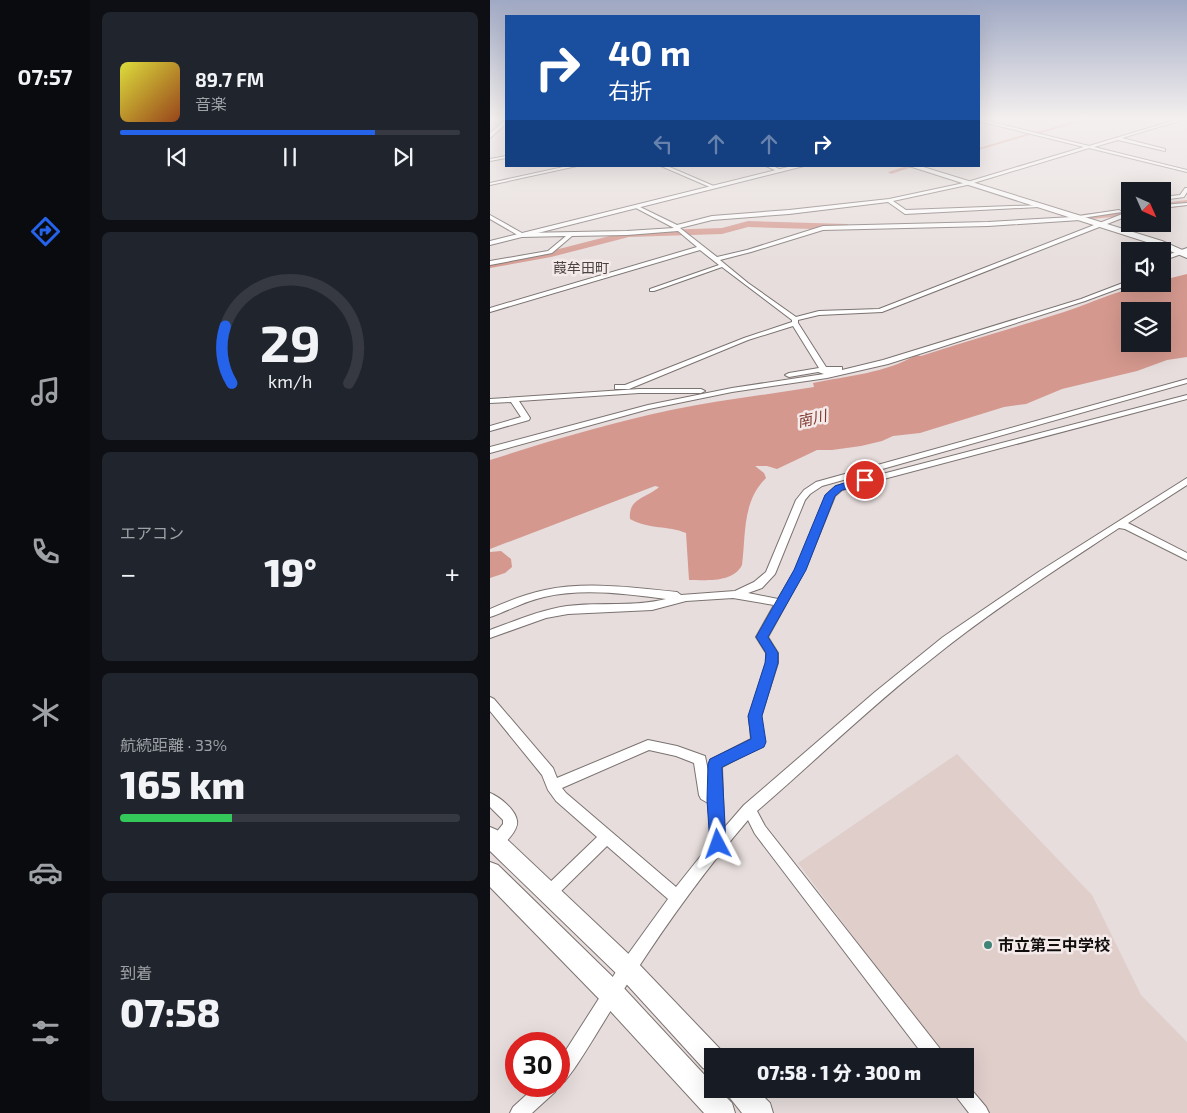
<!DOCTYPE html>
<html lang="ja">
<meta charset="utf-8">
<style>
:root{--surface:#171b24;--page:#20242c;--text:#f1f3f6;--muted:#9ea1a6;--line:#363941;--accent:#2563eb}
body{margin:0;font-family:"Exo 2","Noto Sans JP",sans-serif;background:var(--page);color:var(--text);height:100vh;display:flex;flex-direction:column;font-size:19px;white-space:nowrap}
*{box-sizing:border-box;margin:0}
p{font-size:16px;color:var(--muted)}
.icon{flex:none;width:28px;height:28px;fill:none;stroke:currentColor;stroke-width:2;stroke-linecap:round;stroke-linejoin:round}
.map{position:relative;flex:1;overflow:hidden}
.details{display:flex;flex-direction:column;gap:12px;padding:12px;background:#0d0f14;width:400px}
.details>*{flex:none}
.banner{position:absolute;left:15px;top:15px;width:475px;height:152px;border-radius:0px;box-shadow:0 5px 20px #0002;background:#1a4fa0;color:#fff;overflow:hidden}
.needle{width:32px;rotate:135deg}
.buttons{position:absolute;left:631px;top:182px;display:grid;gap:10px}
.buttons a{display:grid;place-items:center;width:50px;height:50px;border-radius:0px;background:var(--surface);box-shadow:0 5px 20px #0002;font-size:25px}
.speed{position:absolute;left:15px;top:1032px;display:flex;gap:10px;font-size:25px;font-weight:700;text-align:center}
.speed>*{display:grid;place-content:center;width:65px;height:65px;border-radius:50%;background:var(--surface);box-shadow:0 5px 20px #0002;line-height:1}
.speed .limit{border:8px solid #d22;background:#fff;color:#111}
.pin{position:absolute;display:grid;place-items:center;width:42px;height:42px;color:#fff;margin:-21px;border:2px solid #fff;border-radius:50%;box-shadow:0 1px 5px #0007}
.me{position:absolute;width:55px;margin:-28px;rotate:356deg;stroke-linejoin:round;filter:drop-shadow(0 0 4px #0008)}
.turn{display:flex;align-items:center;gap:18px;height:105px;padding:0 20px;font-size:22px}
.turn .icon{width:65px;height:65px;stroke-width:2.5}
.turn b{display:block;font-size:35px;line-height:42px}
.lanes{display:flex;align-items:center;height:48px;padding:0 20px;background:#0003;justify-content:center;gap:25px;direction:ltr}
.lanes .off{opacity:.35}
.big{font-size:38px;font-weight:800;line-height:1.1}
.details .card{flex:1;display:flex;flex-direction:column;justify-content:center;gap:8px;min-width:0;padding:0 18px;border-radius:8px;background:var(--page)}
.details .dial{align-items:center;gap:0}
.dial svg{height:130px;overflow:visible;fill:none;stroke:var(--line);stroke-width:7;stroke-linecap:round;text-anchor:middle}
.dial text{fill:var(--text);stroke:none}
.song{display:flex;align-items:center;gap:15px}
.cover{width:60px;height:60px;border-radius:8px;background:linear-gradient(135deg,hsl(60 70% 55%),hsl(20 70% 35%))}
.played{height:5px;border-radius:2px;background:linear-gradient(90deg,var(--accent) 75%,var(--line) 75%)}
.keys{display:flex;justify-content:space-around;direction:ltr}
.heat{display:flex;justify-content:space-between;align-items:center;font-size:28px;direction:ltr}
.charge{height:8px;border-radius:4px;background:linear-gradient(90deg,#34c759 33%,var(--line) 0)}
.trip{position:absolute;left:214px;top:1048px;width:270px;height:50px;border-radius:0px;background:var(--surface);box-shadow:0 5px 20px #0002;font-weight:800;line-height:50px;text-align:center}
main{display:flex;flex:1;min-height:0}
.tab-bar{display:flex;flex-direction:column;width:90px;justify-content:space-around;align-items:center;background:#090b0e;color:var(--muted)}
.tab-bar .icon{width:35px;height:35px}
.tab-bar .active{color:var(--accent)}
.tab-bar b{font-size:22px;color:var(--text)}
.map>svg:first-child{display:block}
</style>
<main>
<nav class="tab-bar">
<b>07:57</b>
<svg class="icon active" aria-label="directions" viewBox="0 0 24 24"><path d="M12 3l9 9-9 9-9-9zM9 14v-3h6M13 9l2 2-2 2"/></svg>
<svg class="icon" aria-label="music" viewBox="0 0 24 24"><path d="M9 18V5l10-2v13"/><circle cx="6" cy="18" r="3"/><circle cx="16" cy="16" r="3"/></svg>
<svg class="icon" aria-label="phone" viewBox="0 0 24 24"><path d="M5 4h4l2 5-3 2q2 4 5 5l2-3 5 2v4C11 20 4 13 5 4z"/></svg>
<svg class="icon" aria-label="climate" viewBox="0 0 24 24"><path d="M12 3v18M4 7l16 10M4 17L20 7"/></svg>
<svg class="icon" aria-label="car" viewBox="0 0 24 24"><path d="M5 17H2v-5l4-1 3-4h7l3 4 3 1v5h-3M9 17h6M6 11h13"/><circle cx="7" cy="17" r="2"/><circle cx="17" cy="17" r="2"/></svg>
<svg class="icon" aria-label="filters" viewBox="0 0 24 24"><path d="M4 7h16M4 17h16"/><circle cx="9" cy="7" r="2"/><circle cx="15" cy="17" r="2"/></svg>
</nav>
<section class="details">
<div class="card">
<div class="song"><i class="cover"></i><div><b>89.7 FM</b><p>音楽</p></div></div>
<div class="played"></div>
<div class="keys"><svg class="icon" aria-label="previous" viewBox="0 0 24 24"><path d="M18 5L8 12l10 7zM5 5v14"/></svg><svg class="icon" aria-label="pause" viewBox="0 0 24 24"><path d="M8 5v14M16 5v14"/></svg><svg class="icon" aria-label="next" viewBox="0 0 24 24"><path d="M6 5l10 7-10 7zM19 5v14"/></svg></div>
</div>
<div class="card dial"><svg viewBox="0 0 100 80">
<path d="M14 69A42 42 0 1 1 86 69"/>
<path d="M14 69A42 42 0 0 1 10 34" stroke="#2563eb"/>
<text x="50" y="56" font-size="32" font-weight="700">29</text>
<text x="50" y="72" font-size="11">km/h</text>
</svg></div>
<div class="card"><p>エアコン</p>
<div class="heat"><a>−</a><b class="big">19°</b><a>+</a></div>
</div>
<div class="card"><p>航続距離 · 33%</p><b class="big">165 km</b><div class="charge"></div></div>
<div class="card"><p>到着</p><b class="big">07:58</b></div>
</section>
<div class="map">
<svg width="697" height="1113" viewBox="0 0 697 1113">
<rect width="100%" height="100%" fill="#e6dddc"/>
<polygon fill="#e0cecb" points="467,754 602,895 651,995 697,1042 697,1113 496,1113 475,1085 475,1056 453,1056 308,863"/>
<g fill="#d4988e" fill-rule="evenodd">
<path d="M697 274V357L677 360 647 371 572 389 536 404 514 407 430 433 403 436 392 441 371 446 342 450H327L287 469 277 466H265L274 473 276 478C252 502 256 534 252 565 243 583 216 580 199 580L196 533C177 525 161 530 140 519 138 498 157 498 169 487L165 486 0 549V460C59 441 120 423 181 410 228 400 276 395 324 387L323 383C357 376 396 373 426 355L431 356C479 340 527 327 574 312 605 302 639 284 672 284L673 280ZM640 311H672V344H640Z"/>
<polygon points="11,551 21,559 22,567 15,573 0,578 0,552"/>
</g>
<g fill="none" stroke-linecap="round" stroke-linejoin="round">
<g fill="#d4988e" fill-rule="evenodd">
<polygon points="592,119 599,119 548,134 544,133"/>
<polygon points="539,133 543,134 489,150 489,148"/>
<polygon points="417,166 422,167 401,174 398,172"/>
</g>
<g fill="#d4988e" fill-rule="evenodd">
<polygon points="697,200 697,206 672,209 672,203"/>
<polygon points="640,209 640,215 593,220 588,217 593,214"/>
<polygon points="258,221 357,224 362,227 357,230 258,227 232,234 139,237 61,257 0,268 0,262 61,251 139,231 232,228"/>
</g>
<defs>
<g id="street">
<polygon points="489,119 599,146 689,119 695,119 632,138 675,149 675,151 628,140 604,147 697,170 697,172 599,148 477,185 403,201 416,210 551,205 549,207 415,214 398,202 299,214 222,220 190,228 227,257 257,250 333,226 498,222 582,217 629,210 632,212 592,218 590,220 498,226 333,230 261,252 230,260 258,283 306,317 329,311 389,309 640,211 640,215 392,312 329,315 308,320 308,323 336,367 352,367 352,370 393,360 591,299 638,281 640,280 641,284 595,301 398,364 337,378 242,392 159,409 0,453 0,447 158,405 242,388 334,374 328,372 299,377 295,375 299,373 329,368 303,326 258,340 139,389 125,389 125,385 135,385 254,338 302,322 302,320 232,267 164,291 160,291 160,289 229,265 210,250 0,312 0,308 207,247 188,231 137,235 82,236 62,253 0,265 0,261 58,251 76,236 31,237 0,219 0,215 32,233 137,231 184,228 144,207 148,206 187,225 222,216 299,210 399,199 474,183 594,147 489,121"/>
<polygon points="16,156 16,158 0,161 0,159"/>
<polygon points="78,166 87,166 0,185 0,183"/>
<polygon points="171,166 177,166 226,187 222,188"/>
<polygon points="276,166 283,166 293,171 289,172"/>
<polygon points="695,188 697,188 697,192 694,197 672,200 672,197 690,195"/>
<polygon points="697,203 697,205 672,208 672,205"/>
<polygon points="697,248 697,252 672,261 672,257"/>
<path d="M697 379V383L332 486 320 494 315 500 285 574 272 588 258 593 288 599 305 570 336 495 346 486 697 395V399L352 490 345 496 315 570 278 637 288 653V663L271 716 274 742 272 746 232 767 234 828 254 805 385 692 453 637 550 571 697 478V485L638 523 697 553V560L635 529 629 528C564 571 499 612 439 661 379 708 325 761 267 811L275 826 451 1050 453 1056H434L265 834 258 820C216 869 179 920 144 974 123 1005 105 1038 84 1069L75 1081 69 1084V1061L131 964 178 899 117 846 64 898 59 900 54 898 52 893 54 888 107 837 66 801 58 790 52 775 0 711V697L4 699 63 768 67 778 158 740 187 746 215 756 218 771 220 760 261 739 259 716 276 663V653L266 637 284 605 243 598 196 601 162 610 78 614 56 618 0 638V630C25 621 50 610 77 606 110 602 144 607 176 599 136 594 94 588 54 597 35 601 18 611 0 617V609C18 601 36 594 55 590 99 581 143 588 187 592L191 595 245 591 264 582 276 572 306 500 314 490 326 482ZM159 750 186 756 204 763 209 795 211 799 218 803 221 843 186 887 76 793 72 788Z"/>
<polygon points="149,389 211,389 215,391 211,393 149,393 29,401 40,418 39,420 0,431 0,426 31,417 21,402 0,403 0,399"/>
<path d="M0 793C10 797 26 810 27 821 28 826 24 832 21 836 17 841 12 846 6 849L1 847 0 840 13 824V820L0 807Z"/>
<polygon points="475,1082 496,1107 499,1113 479,1113 465,1095 462,1089 475,1089"/>
<polygon points="46,1086 68,1086 65,1092 42,1113 20,1113 23,1107"/>
</g>
<g id="secondary">
<polygon points="16,119 16,124 0,138 0,133"/>
<polygon points="302,166 314,166 0,245 0,241"/>
<polygon points="419,166 430,166 672,241 697,252 697,258 666,245"/>
<polygon points="0,827 7,830 146,961 231,1050 234,1056 222,1056 222,1072 213,1068 130,977 0,851"/>
<polygon points="0,862 8,865 131,985 222,1083 222,1089 228,1089 242,1103 245,1113 214,1113 113,1003 0,887"/>
<polygon points="236,1089 266,1089 280,1103 283,1113 252,1113 240,1098"/>
</g>
</defs>
<use href="#street" stroke="#7b7371" stroke-width="2"/>
<use href="#secondary" stroke="#7b7371" stroke-width="2"/>
<use href="#street" fill="#fff" fill-rule="evenodd"/>
<use href="#secondary" fill="#fff" fill-rule="evenodd"/>
</g>
<linearGradient id="sky" x2="0" y2="1"><stop stop-color="#a0a9c4"/><stop offset="0.43" stop-color="#f4f0ef"/><stop offset="1" stop-color="#f4f0ef" stop-opacity="0"/></linearGradient>
<rect width="697" height="275" fill="url(#sky)"/>
<polygon fill="#2563eb" stroke="#184099" points="375,476 379,477 379,482 352,490 345,496 316,570 278,637 288,653 288,663 272,716 276,742 274,747 232,767 236,844 234,849 228,851 222,849 220,844 217,800 218,764 220,759 261,739 258,716 275,663 276,653 266,637 304,570 335,495 345,486"/>
<circle fill="#408478" stroke="#f3eae9" stroke-width="2" cx="498" cy="945" r="5"/>
<g text-anchor="middle" stroke-width="5" stroke-linejoin="round" paint-order="stroke">
<g font-size="14" fill="#4b4443" stroke="#f3eae9">
<text x="91" y="273">葭牟田町</text>
</g>
<g font-size="15" font-style="italic" fill="#80362c" stroke="#f3eae9">
<text transform="translate(322 419) rotate(-13)" y="5">南川</text>
</g>
<g font-size="16" font-weight="bold" fill="#100d0d" stroke="#f3eae9" text-anchor="start">
<text x="508" y="951">市立第三中学校</text>
</g>
</g>
</svg>
<div class="buttons">
<a><svg class="needle" viewBox="-14 -14 28 28"><path d="M0-13l5 13h-10z" fill="#e53935"/><path d="M0 13l5-13h-10z" fill="#9ea1a6"/></svg></a>
<a><svg class="icon" aria-label="sound" viewBox="0 0 24 24"><path d="M4 9h4l5-4v14l-5-4H4zM17 9q2 3 0 6"/></svg></a>
<a><svg class="icon" aria-label="layers" viewBox="0 0 24 24"><path d="M12 4l9 5-9 5-9-5zM3 14l9 5 9-5"/></svg></a>
</div>
<div class="speed"><div class="limit">30</div></div>
<div class="pin" style="left:375px;top:480px;background:#d93025"><svg class="icon" aria-label="arrive" viewBox="0 0 24 24"><path d="M6 21V4h12l-3 4 3 4H6"/></svg></div>
<svg class="me" style="left:228px;top:844px" viewBox="-20 -20 40 40"><path d="M0-17L14 15 0 8-14 15z" fill="#2563eb" stroke="#fff" stroke-width="4"/></svg>
<div class="trip">07:58 · 1 分 · 300 m</div>
<div class="banner">
<div class="turn"><svg class="icon" aria-label="right" viewBox="0 0 24 24"><path d="M7 20v-9h11M14 6l5 5-5 5"/></svg><div><b>40 m</b>右折</div></div>
<div class="lanes"><svg class="icon off" aria-label="left" viewBox="0 0 24 24"><path d="M17 20v-9H6M10 6l-5 5 5 5"/></svg><svg class="icon off" aria-label="ahead" viewBox="0 0 24 24"><path d="M12 20V5M6 11l6-6 6 6"/></svg><svg class="icon off" aria-label="ahead" viewBox="0 0 24 24"><path d="M12 20V5M6 11l6-6 6 6"/></svg><svg class="icon" aria-label="right" viewBox="0 0 24 24"><path d="M7 20v-9h11M14 6l5 5-5 5"/></svg></div>
</div>
</div>
</main>
